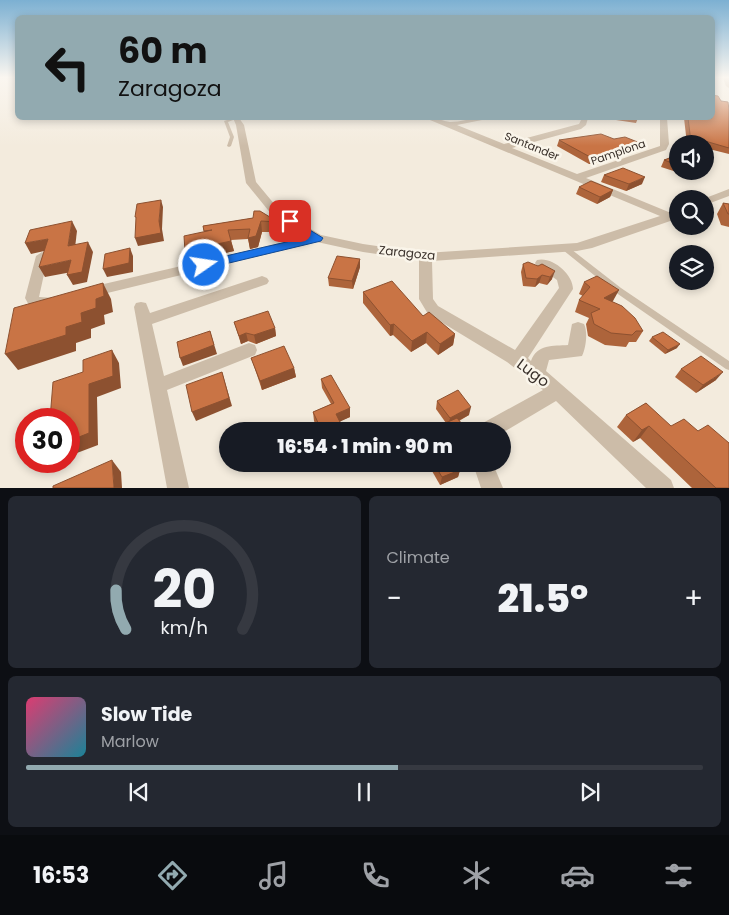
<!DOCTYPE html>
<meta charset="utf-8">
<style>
:root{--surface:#171b24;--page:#242831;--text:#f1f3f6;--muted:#9ea1a6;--line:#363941;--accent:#92aab0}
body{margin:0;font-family:Poppins,sans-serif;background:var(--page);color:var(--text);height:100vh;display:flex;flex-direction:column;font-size:19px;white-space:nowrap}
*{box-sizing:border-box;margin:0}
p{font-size:16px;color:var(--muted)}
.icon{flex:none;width:28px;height:28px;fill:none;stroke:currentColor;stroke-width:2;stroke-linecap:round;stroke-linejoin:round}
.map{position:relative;height:488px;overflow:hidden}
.sheet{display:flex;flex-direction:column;gap:8px;padding:8px;background:#0d0f14;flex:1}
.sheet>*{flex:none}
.guide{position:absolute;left:15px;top:15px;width:700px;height:105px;border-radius:8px;box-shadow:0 2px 8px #0003;background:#92aab0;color:#111;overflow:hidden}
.fabs{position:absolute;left:669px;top:135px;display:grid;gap:10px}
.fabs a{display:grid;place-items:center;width:45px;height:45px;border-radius:50%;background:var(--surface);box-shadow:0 2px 8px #0003;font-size:25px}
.speed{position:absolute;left:15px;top:408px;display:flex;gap:10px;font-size:25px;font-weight:700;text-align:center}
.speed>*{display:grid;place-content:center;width:65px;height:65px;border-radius:50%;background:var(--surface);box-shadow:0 2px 8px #0003;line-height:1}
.speed .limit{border:8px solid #d22;background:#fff;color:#111}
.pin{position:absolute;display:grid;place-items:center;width:42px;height:42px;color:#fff;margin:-21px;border-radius:10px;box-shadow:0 2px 8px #0006}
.me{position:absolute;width:55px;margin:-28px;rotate:77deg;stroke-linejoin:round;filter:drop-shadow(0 0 4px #0008)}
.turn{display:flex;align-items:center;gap:18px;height:105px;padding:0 20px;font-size:22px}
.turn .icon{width:65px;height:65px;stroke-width:2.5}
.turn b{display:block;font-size:35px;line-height:42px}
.big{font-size:38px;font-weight:800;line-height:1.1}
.sheet .widget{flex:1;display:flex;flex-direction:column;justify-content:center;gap:8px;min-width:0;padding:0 18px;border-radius:8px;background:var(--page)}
.sheet .dial{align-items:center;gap:0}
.dial svg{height:130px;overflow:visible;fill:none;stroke:var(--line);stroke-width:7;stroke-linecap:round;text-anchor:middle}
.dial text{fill:var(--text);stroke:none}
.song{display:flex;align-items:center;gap:15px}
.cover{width:60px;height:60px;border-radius:8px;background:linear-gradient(135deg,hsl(340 70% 55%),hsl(190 70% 35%))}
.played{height:5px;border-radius:2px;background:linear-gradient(90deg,var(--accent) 55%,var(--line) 55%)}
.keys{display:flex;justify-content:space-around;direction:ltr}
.heat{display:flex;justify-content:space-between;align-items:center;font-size:28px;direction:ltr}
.sheet .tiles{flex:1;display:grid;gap:8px;grid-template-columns:1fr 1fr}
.widget:last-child{grid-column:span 2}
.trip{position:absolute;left:219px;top:422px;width:292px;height:50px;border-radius:25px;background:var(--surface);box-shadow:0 2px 8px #0003;font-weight:800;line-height:50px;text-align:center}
.tabs{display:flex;height:80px;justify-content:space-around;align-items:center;background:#090b0e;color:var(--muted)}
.tabs .icon{width:35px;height:35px}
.tabs .current{color:var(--accent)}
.tabs b{font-size:22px;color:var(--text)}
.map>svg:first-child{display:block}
</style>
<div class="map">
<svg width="729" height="488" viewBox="0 0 729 488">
<rect width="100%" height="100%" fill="#f3ebdd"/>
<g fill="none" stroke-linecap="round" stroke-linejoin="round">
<g fill="#ccbca8" fill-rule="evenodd">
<polygon points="233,118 238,118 228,122 234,137 231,146 229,147 227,146 230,137 224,121"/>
<polygon points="563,246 567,246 621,288 729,361 729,370 726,369 615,292 563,250 562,248"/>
</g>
<g fill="#ccbca8" fill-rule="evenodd">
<polygon points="723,78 729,78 729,88 726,86"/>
<path d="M233 118H239L244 125 256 182 280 211 321 235 363 244 425 253 577 243 660 216 430 120V118C437 118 443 121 450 122 460 122 472 118 482 118V120L457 125 504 144 575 125 579 124 582 118H588L586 125 581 129 512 148 577 174 660 146V118H667L669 144 666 150 586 178 671 213 678 211 676 219 592 248 577 251 432 261 433 299 438 306 515 350 559 288 557 280 537 266 535 263 537 260C552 256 573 274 573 289L528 358 531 361C537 344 553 346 568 345L572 324 578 322 584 324C588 332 586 348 582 356L549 360 546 371 671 480 674 488H646L556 401 502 433V431H478L481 424 543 390 507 362 428 314 419 299V260L363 252 317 242 91 297 86 296 84 292 86 288 91 287 306 237 272 215 246 183 236 125Z"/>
<polygon points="729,189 729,196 705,205 705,199 703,199"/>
<path d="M42 252 48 256 39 297 55 298 57 302 55 306C47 308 38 309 30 307L25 298 36 256Z"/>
<polygon points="262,276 267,278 269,281 267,284 152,324 164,376 249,343 255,345 257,350 255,355 167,390 189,488 167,488 134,307 136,303 141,302 146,303 150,313"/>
<polygon points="473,464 493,464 503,488 481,488"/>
</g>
</g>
<g fill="#ad643b">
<polygon points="721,101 729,110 729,154 705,148 705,144 687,144 684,118 682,118 712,118"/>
<polygon points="617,118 650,118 649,120 638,118 636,123 616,120"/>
<polygon points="559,140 638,149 618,156 617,158 589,164 557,146"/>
<polygon points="678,155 678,171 691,171 683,174 661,167 664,160"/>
<polygon points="604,175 642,184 626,191 601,182"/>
<polygon points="579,187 613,190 610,197 597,204 576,194"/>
<polygon points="723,203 729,204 729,227 721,225 717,214"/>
<polygon points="253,218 278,222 280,232 262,232 258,247 250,249 248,239 231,240 234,251 189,261 185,251 204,232 203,226"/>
<polygon points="360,259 360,267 353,289 329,286 328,278"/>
<polygon points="523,264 538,266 552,279 547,285 539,283 535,287 523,286 521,272"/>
<polygon points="584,282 619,290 612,301 643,331 636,342 629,342 626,347 605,345 588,336 586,324 589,318 575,312 579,300 583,296 579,294"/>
<polygon points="363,292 423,316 455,334 453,345 438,355 426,343 411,352 393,335 390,336 363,303"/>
<polygon points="234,322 275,328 276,336 256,344 248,341 241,344"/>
<polygon points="652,337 677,348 665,354 649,341"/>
<polygon points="251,358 294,368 296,377 262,390 254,366"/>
<polygon points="681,369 716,380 696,393 675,377"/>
<polygon points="321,379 350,408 350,417 340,421 342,431 319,431 314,421 313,412 331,404 322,388"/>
<polygon points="437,401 469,415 459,421 446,423 436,409"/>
<polygon points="646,403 729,488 692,488 640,438 633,442 617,427 626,415"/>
<polygon points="428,464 457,464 460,470 458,477 440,485"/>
</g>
<g fill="#8d5130">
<polygon points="640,143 638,149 618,156 617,158 589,164 592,158 617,151"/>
<polygon points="685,171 691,171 683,174"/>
<polygon points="645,177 642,184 626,191 629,184"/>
<polygon points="613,190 610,197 597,204 600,197"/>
<polygon points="161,200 163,207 162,229 164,241 138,246 135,238 159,221"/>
<polygon points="72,221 77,231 74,256 68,246"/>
<polygon points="261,221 262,232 258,247 250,249 248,238"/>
<polygon points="48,239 53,249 31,254 25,243"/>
<polygon points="231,241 234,251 189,261 185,251"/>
<polygon points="88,242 93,252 87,282 73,285 67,275"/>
<polygon points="130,248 133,256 133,272 107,277 103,269"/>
<polygon points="360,259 360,267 353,289 352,281"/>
<polygon points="71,260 77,271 45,277 39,267"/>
<polygon points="555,271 552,279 547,285 550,277"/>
<polygon points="542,275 539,283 535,287 537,279"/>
<polygon points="103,283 111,299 113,312 104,315 105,324 91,329 91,338 76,343 76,351 18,370 5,354 81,313 96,299"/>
<polygon points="619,290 613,301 598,309 604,298"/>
<polygon points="394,324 393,335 390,336 390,325"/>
<polygon points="275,328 276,336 256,344 254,335"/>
<polygon points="210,331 217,354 183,366 180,358"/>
<polygon points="427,332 426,343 411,352 412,341"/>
<polygon points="246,333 248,341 241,344 239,336"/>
<polygon points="455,334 453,345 438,355 440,344"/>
<polygon points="680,344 677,348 665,354 668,350"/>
<polygon points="112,350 119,363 121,388 97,397 98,445 69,456 69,441 89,384"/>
<polygon points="294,368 296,377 262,390 260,381"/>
<polygon points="222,372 232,406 196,421 192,412"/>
<polygon points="723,372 716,380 696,393 703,385"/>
<polygon points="471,407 469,415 448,426 450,418"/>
<polygon points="350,408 350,417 337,423 336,414"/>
<polygon points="341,424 342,431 326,431"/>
<polygon points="649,426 640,438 633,442 642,430"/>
<polygon points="112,460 121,472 122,488 114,488"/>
<polygon points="460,470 458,477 440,485 442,477"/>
</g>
<g fill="#c97445" stroke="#8d5130">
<polygon points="712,95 718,96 721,101 728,102 729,110 729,148 705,141 705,144 691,142 688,118 712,118"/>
<polygon points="601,134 614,139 625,137 640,143 617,151 620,152 592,158 559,140"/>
<polygon points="678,155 678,165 664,160"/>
<polygon points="623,168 645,177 629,184 604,175"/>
<polygon points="591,181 613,190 600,197 579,187"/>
<polygon points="161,200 159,221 161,233 135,238 136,217 135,217 137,204"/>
<polygon points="723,203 729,204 729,214 728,214"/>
<polygon points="254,211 260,211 278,222 261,221 256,236 248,238 250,229 228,230 231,241 185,251 184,236 212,230 204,231 203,226 253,218"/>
<polygon points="72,221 68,246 88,242 82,272 67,275 71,260 39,267 48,239 25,243 30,230"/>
<polygon points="130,248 129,263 103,269 105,254"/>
<polygon points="337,256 360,259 352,281 328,278"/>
<polygon points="528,262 538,266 542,264 555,271 550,277 542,275 537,279 526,278 523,264"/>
<polygon points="597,276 619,290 604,298 622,306 635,318 643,331 636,331 632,335 611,333 594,324 591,313 600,309 579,300 590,287 584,282"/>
<polygon points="392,281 423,316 429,312 455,334 440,344 427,332 412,341 394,324 390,325 363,292"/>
<polygon points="103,283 104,296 96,299 96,308 81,313 82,322 66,327 66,335 5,354 14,308"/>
<polygon points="268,311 275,328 254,335 246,333 239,336 234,322"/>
<polygon points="210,331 214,345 180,358 177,342"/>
<polygon points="663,332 680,344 668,350 652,337"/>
<polygon points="284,346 294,368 260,381 251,358"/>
<polygon points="112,350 113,376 89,384 89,433 69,441 69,419 50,419 53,382 83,372 83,360"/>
<polygon points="701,356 723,372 703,385 681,369"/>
<polygon points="222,372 229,398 192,412 186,385"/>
<polygon points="331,375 350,408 336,414 341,424 326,431 322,431 313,412 334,403 321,379"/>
<polygon points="458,390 471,407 450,418 437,401"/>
<polygon points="646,403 671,426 684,419 698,431 708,425 729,443 729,488 716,488 649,426 642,430 626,415"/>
<polygon points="457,418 468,431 427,431"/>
<polygon points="403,424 408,431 389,431"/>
<polygon points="112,460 114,488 53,488 53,486"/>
<polygon points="434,464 457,464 460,470 442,477"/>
</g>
<linearGradient id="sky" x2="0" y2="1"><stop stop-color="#7cb0d2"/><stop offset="0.53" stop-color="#faf6f0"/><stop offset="1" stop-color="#faf6f0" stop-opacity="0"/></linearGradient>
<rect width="729" height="146" fill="url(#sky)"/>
<polygon fill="#1a73e8" stroke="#114b97" points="290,218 323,238 321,241 204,269 198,265 204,261 308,237 286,223 285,221"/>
<g text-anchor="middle" stroke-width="5" stroke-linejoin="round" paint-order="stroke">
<g font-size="11" fill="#382f29" stroke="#faf5ea">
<text transform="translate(532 146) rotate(22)" y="4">Santander</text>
<text transform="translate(618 152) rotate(-19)" y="4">Pamplona</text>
</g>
<g font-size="12" fill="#382f29" stroke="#faf5ea">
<text transform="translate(407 253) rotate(6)" y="4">Zaragoza</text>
</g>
<g font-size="15" fill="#382f29" stroke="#faf5ea">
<text transform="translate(533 373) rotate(37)" y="5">Lugo</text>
</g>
</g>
</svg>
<div class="fabs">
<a><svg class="icon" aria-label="sound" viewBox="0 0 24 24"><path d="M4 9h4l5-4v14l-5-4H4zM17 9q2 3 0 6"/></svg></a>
<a><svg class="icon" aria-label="search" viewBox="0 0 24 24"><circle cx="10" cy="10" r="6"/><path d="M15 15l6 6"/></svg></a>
<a><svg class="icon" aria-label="layers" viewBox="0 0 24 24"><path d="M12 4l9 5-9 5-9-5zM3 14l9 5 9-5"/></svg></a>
</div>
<div class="speed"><div class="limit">30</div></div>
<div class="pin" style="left:290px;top:221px;background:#d93025"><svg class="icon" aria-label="arrive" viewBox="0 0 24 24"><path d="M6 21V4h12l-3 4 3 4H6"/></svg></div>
<svg class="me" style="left:204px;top:265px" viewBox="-20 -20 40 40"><circle r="17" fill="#1a73e8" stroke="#fff" stroke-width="3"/><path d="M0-11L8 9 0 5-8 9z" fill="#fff"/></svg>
<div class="trip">16:54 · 1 min · 90 m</div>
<div class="guide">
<div class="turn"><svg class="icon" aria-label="left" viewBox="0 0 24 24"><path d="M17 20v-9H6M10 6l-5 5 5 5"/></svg><div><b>60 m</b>Zaragoza</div></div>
</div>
</div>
<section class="sheet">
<div class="tiles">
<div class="widget dial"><svg viewBox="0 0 100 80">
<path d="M14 69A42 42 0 1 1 86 69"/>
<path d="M14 69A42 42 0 0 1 8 45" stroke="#92aab0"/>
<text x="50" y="56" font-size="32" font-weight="700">20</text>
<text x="50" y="72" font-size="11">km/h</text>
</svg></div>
<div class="widget"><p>Climate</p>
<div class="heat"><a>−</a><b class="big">21.5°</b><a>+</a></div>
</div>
<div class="widget">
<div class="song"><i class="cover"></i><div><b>Slow Tide</b><p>Marlow</p></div></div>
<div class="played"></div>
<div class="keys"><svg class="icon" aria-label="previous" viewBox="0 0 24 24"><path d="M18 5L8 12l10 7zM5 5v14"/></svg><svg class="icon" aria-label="pause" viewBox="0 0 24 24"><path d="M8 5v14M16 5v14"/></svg><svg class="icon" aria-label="next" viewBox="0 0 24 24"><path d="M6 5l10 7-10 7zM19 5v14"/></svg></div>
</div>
</div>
</section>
<nav class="tabs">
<b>16:53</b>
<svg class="icon current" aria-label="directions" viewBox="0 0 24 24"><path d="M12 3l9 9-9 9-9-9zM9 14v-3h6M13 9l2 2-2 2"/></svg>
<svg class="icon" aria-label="music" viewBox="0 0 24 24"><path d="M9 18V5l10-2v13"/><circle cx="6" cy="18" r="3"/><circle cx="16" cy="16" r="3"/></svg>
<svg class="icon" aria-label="phone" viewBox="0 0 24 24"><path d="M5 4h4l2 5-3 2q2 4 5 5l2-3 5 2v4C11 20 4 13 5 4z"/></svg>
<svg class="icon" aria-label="climate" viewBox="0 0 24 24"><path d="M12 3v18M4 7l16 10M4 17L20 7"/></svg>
<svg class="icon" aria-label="car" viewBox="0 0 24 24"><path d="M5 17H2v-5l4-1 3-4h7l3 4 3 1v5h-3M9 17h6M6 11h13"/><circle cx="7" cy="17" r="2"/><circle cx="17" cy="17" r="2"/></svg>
<svg class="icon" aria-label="filters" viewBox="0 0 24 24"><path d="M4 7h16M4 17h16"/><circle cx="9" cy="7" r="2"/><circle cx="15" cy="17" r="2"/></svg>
</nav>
